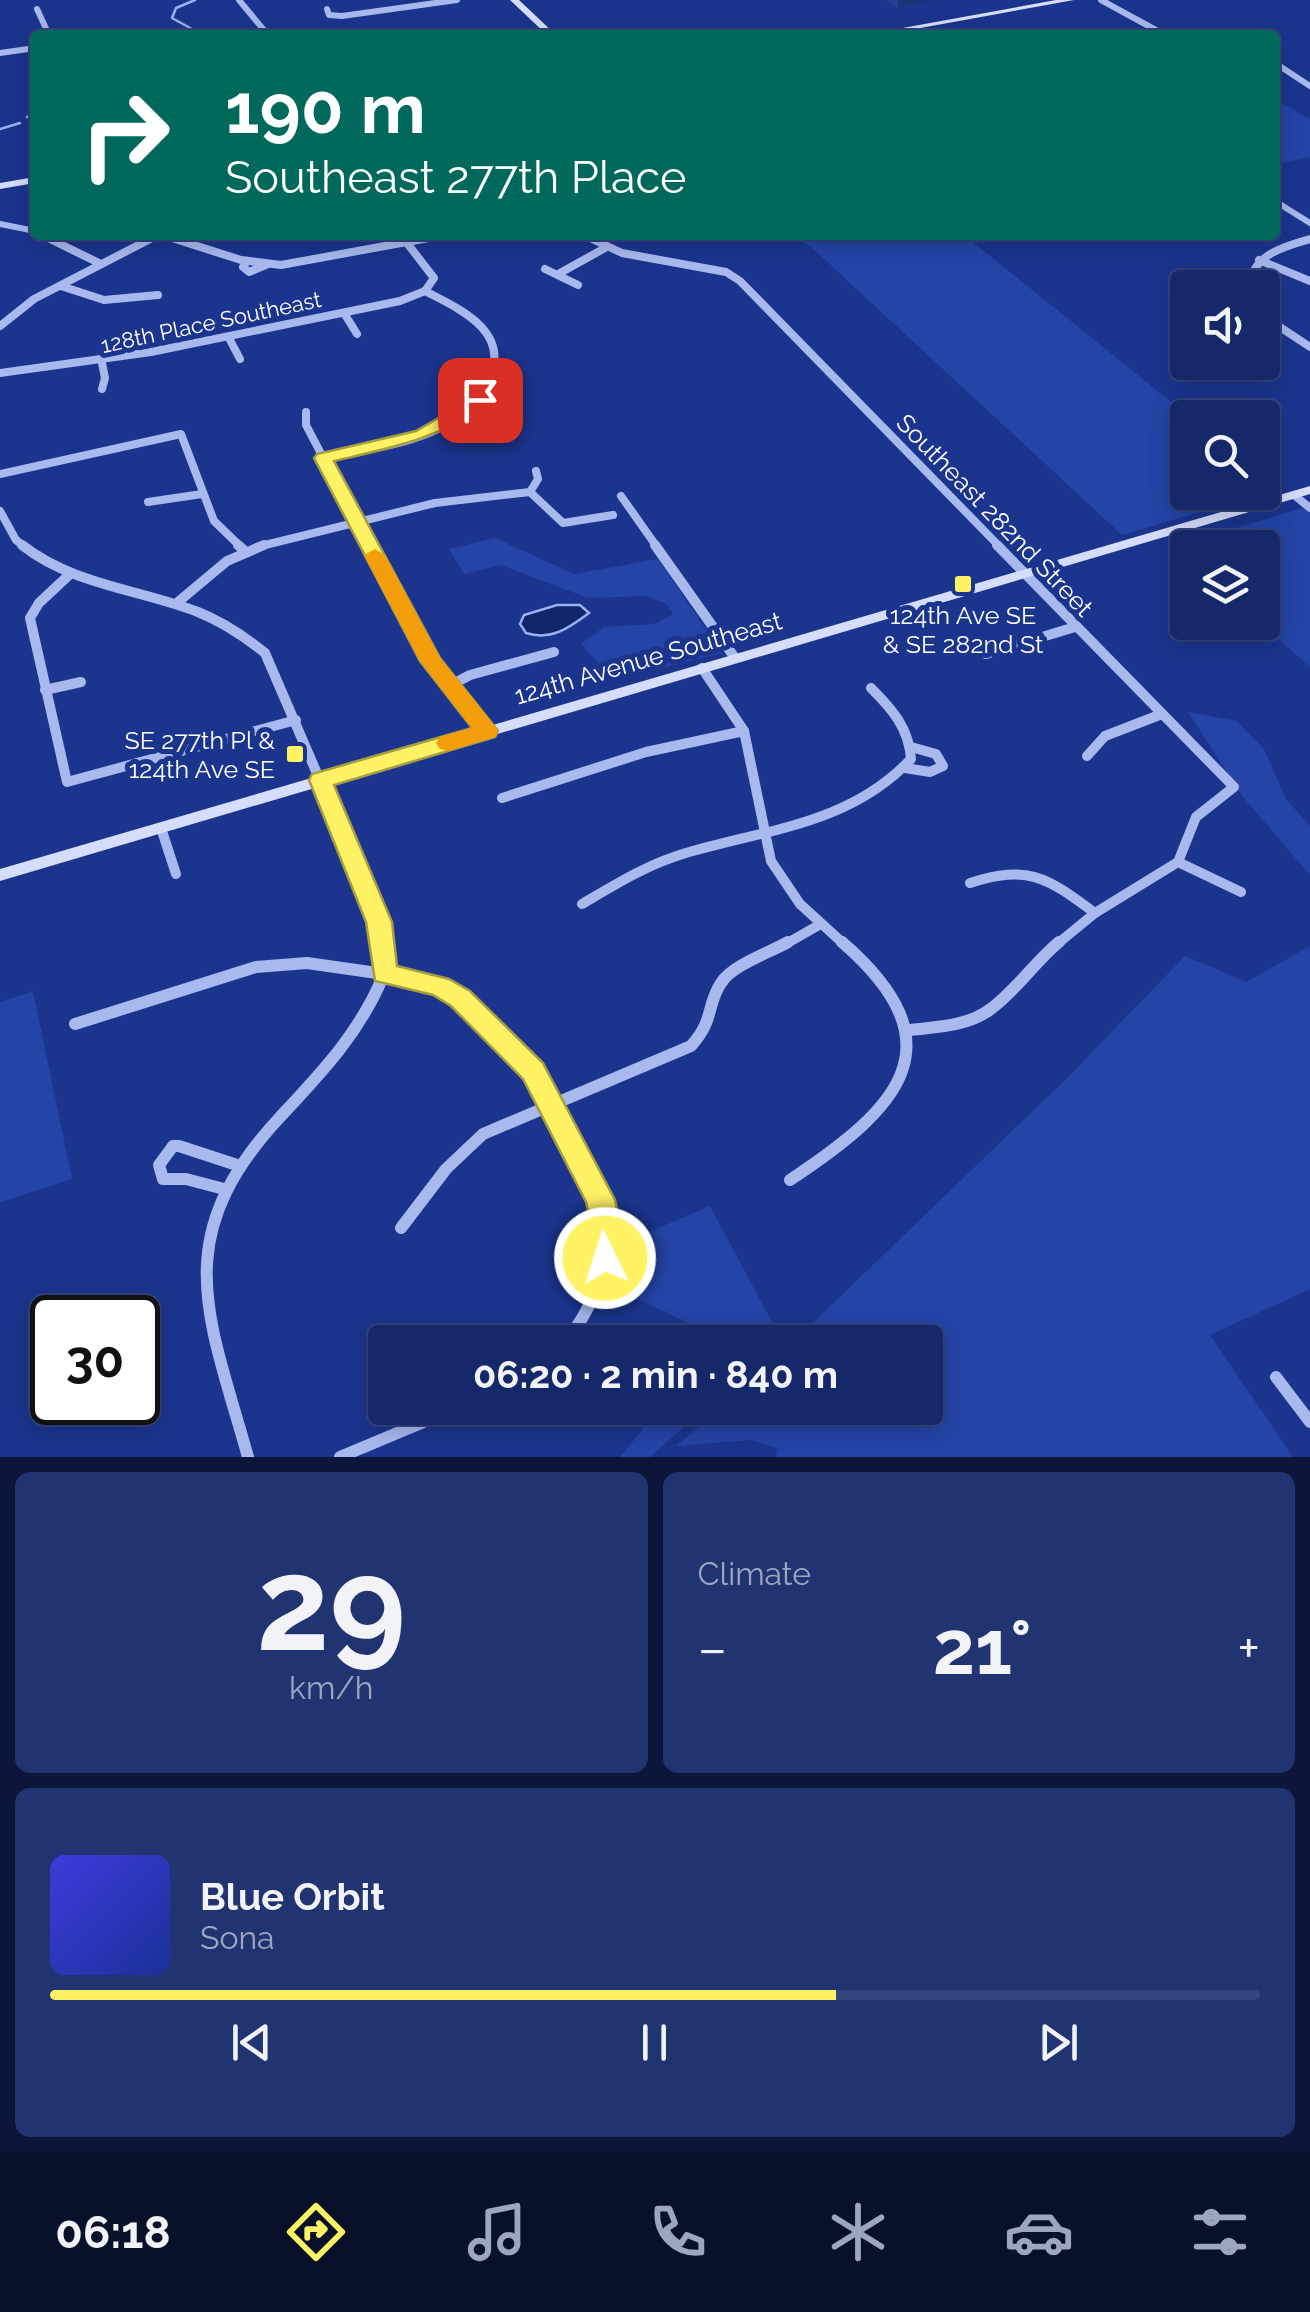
<!DOCTYPE html>
<meta charset="utf-8">
<style>
:root{--surface:#14286a;--page:#213472;--text:#f1f3f6;--muted:#9da6c1;--line:#33447e;--accent:#fff265}
body{margin:0;font-family:Raleway,sans-serif;background:var(--page);color:var(--text);height:100vh;display:flex;flex-direction:column;font-size:38px;white-space:nowrap}
*{box-sizing:border-box;margin:0}
p{font-size:32px;color:var(--muted)}
.icon{flex:none;width:55px;height:55px;fill:none;stroke:currentColor;stroke-width:2;stroke-linecap:round;stroke-linejoin:round}
.map{position:relative;height:1457px;overflow:hidden}
.panel{display:flex;flex-direction:column;gap:15px;padding:15px;background:#0b163a;flex:1}
.panel>*{flex:none}
.banner{position:absolute;left:30px;top:30px;width:1250px;height:210px;border-radius:10px;box-shadow:0 5px 25px #0003,0 0 0 2px var(--line);background:#00695c;color:#fff;overflow:hidden}
.tools{position:absolute;left:1170px;top:270px;display:grid;gap:20px}
.tools a{display:grid;place-items:center;width:110px;height:110px;border-radius:10px;background:var(--surface);box-shadow:0 5px 25px #0003,0 0 0 2px var(--line);font-size:50px}
.speed{position:absolute;left:30px;top:1295px;display:flex;gap:20px;font-size:50px;font-weight:700;text-align:center}
.speed>*{display:grid;place-content:center;width:130px;height:130px;border-radius:50%;background:var(--surface);box-shadow:0 5px 25px #0003,0 0 0 2px var(--line);line-height:1}
.speed .limit{border:5px solid #111;border-radius:15px;background:#fff;color:#111}
.pin{position:absolute;display:grid;place-items:center;width:85px;height:85px;color:#fff;margin:-42px;border-radius:20px;box-shadow:0 5px 15px #0006}
.me{position:absolute;width:110px;margin:-55px;rotate:356deg;stroke-linejoin:round;filter:drop-shadow(0 0 8px #0008)}
.turn{display:flex;align-items:center;gap:35px;height:210px;padding:0 30px;font-size:45px}
.turn .icon{width:130px;height:130px;stroke-width:2.5}
.turn b{display:block;font-size:70px;line-height:85px}
.big{font-size:75px;font-weight:700;line-height:1.1}
.panel .card{flex:1;display:flex;flex-direction:column;justify-content:center;gap:15px;min-width:0;padding:0 35px;border-radius:15px;background:var(--page)}
.panel .dial{align-items:center;gap:0}
.dial b{font-size:130px;line-height:1}
.song{display:flex;align-items:center;gap:30px}
.cover{width:120px;height:120px;border-radius:15px;background:linear-gradient(135deg,hsl(240 70% 55%),hsl(230 70% 35%))}
.played{height:10px;border-radius:5px;background:linear-gradient(90deg,var(--accent) 65%,var(--line) 65%)}
.keys{display:flex;justify-content:space-around;direction:ltr}
.heat{display:flex;justify-content:space-between;align-items:center;font-size:55px;direction:ltr}
.panel .tiles{flex:1;display:grid;gap:15px;grid-template-columns:1fr 1fr}
.card:last-child{grid-column:span 2}
.trip{position:absolute;left:368px;top:1325px;width:575px;height:100px;border-radius:10px;background:var(--surface);box-shadow:0 5px 25px #0003,0 0 0 2px var(--line);font-weight:700;line-height:100px;text-align:center}
.tabs{display:flex;height:160px;justify-content:space-around;align-items:center;background:#08102a;color:var(--muted)}
.tabs .icon{width:70px;height:70px}
.tabs .on{color:var(--accent)}
.tabs b{font-size:45px;color:var(--text)}
.map>svg:first-child{display:block}
</style>
<div class="map">
<svg width="1310" height="1457" viewBox="0 0 1310 1457">
<rect width="100%" height="100%" fill="#1b358e"/>
<g fill="#2444a6">
<polygon points="1275,99 1310,119 1310,157 1275,164"/>
<polygon points="790,235 964,235 1190,417 1188,492 1262,492 1263,476 1278,489 1122,535 810,246"/>
<polygon points="1310,506 1310,667 1260,623 1262,548 1188,548 1187,557 1175,546"/>
<polygon points="495,538 574,574 658,559 722,653 613,680 581,644 604,627 655,624 673,614 667,604 646,596 588,598 501,565 464,574 449,549"/>
<polygon points="1188,712 1236,721 1264,749 1286,799 1310,826 1310,875 1243,797"/>
<polygon points="1310,946 1310,1289 1210,1335 1293,1457 775,1457 777,1448 751,1440 676,1446 722,1408 925,1408 925,1342 793,1342 1067,1078 1185,956 1246,982"/>
<polygon points="33,991 72,1179 0,1202 0,1002"/>
<polygon points="710,1206 781,1339 777,1342 682,1342 687,1322 620,1291 628,1241"/>
<polygon points="660,1408 705,1408 650,1457 620,1457"/>
</g>
<path fill="#12266c" stroke="#9bb1f0" stroke-width="2.5" d="M557 605H580L589 613C569 628 551 641 526 633L520 624 524 615Z"/>
<g fill="none" stroke-linecap="round" stroke-linejoin="round">
<g stroke="#9bb1f0" stroke-width="2.5">
<polyline points="195,0 176,8 172,18 203,35"/>
<polyline points="27,117 35,112"/>
<polyline points="0,129 20,123"/>
</g>
<g stroke="#a8b9ee" stroke-width="6">
<polyline points="239,0 268,35"/>
<polyline points="1101,0 1165,35"/>
<polyline points="37,9 49,35"/>
<polyline points="327,9 329,15 342,16 457,0"/>
<polyline points="1219,35 1230,35"/>
<polyline points="0,53 35,48"/>
<polyline points="1275,63 1310,86"/>
<polyline points="1278,203 1310,223"/>
<polyline points="0,224 35,231"/>
<polyline points="42,235 51,239"/>
<polyline points="163,235 177,239"/>
<polyline points="584,235 593,239"/>
<polyline points="149,239 158,235"/>
<polyline points="420,239 444,235"/>
</g>
<g stroke="#a8b9ee" stroke-width="8">
<polyline points="46,237 101,264"/>
<polyline points="169,237 241,260 281,265 434,237"/>
<polyline points="588,237 622,253 726,272 740,281 1000,547"/>
<polyline points="1259,260 1310,281"/>
<polyline points="247,261 243,267 249,272 268,264"/>
<polyline points="545,269 578,285"/>
<polyline points="560,273 605,248"/>
<polyline points="61,286 104,300 158,295"/>
<path d="M1248 288C1253 255 1281 247 1310 239"/>
<polyline points="344,313 357,334"/>
<polyline points="1262,315 1310,347"/>
<polyline points="0,326 34,299 154,237"/>
<polyline points="229,338 240,359"/>
<polyline points="102,363 105,378 102,389"/>
<polyline points="0,373 151,352 400,301 425,291"/>
<polyline points="306,412 306,425 370,547"/>
<path d="M324 458C382 446 464 440 490 378 510 330 459 309 425 291L434 278 407 243"/>
<polyline points="536,471 538,479 530,492 563,523 613,515"/>
<polyline points="0,474 181,434 214,521 241,547"/>
<polyline points="1294,495 1310,508"/>
<polyline points="621,496 657,547"/>
<polyline points="148,502 202,494"/>
<polyline points="0,511 16,540 25,547"/>
<polyline points="257,547 435,503 530,492"/>
</g>
<g stroke="#a8b9ee" stroke-width="10">
<path d="M22 545C73 585 138 589 198 612 223 622 244 636 265 653L369 894 379 921 381 945"/>
<polyline points="238,545 245,551"/>
<polyline points="369,545 430,661 487,731"/>
<polyline points="655,545 735,658"/>
<polyline points="997,545 1234,787 1196,817 1178,862 1095,913 1056,945"/>
<polyline points="69,575 39,603 30,618 67,782 296,720"/>
<polyline points="178,602 227,561 264,545"/>
<polyline points="986,654 1075,627"/>
<polyline points="702,668 744,731 771,861 800,904 845,945"/>
<polyline points="451,685 470,675 554,652"/>
<polyline points="45,690 81,682"/>
<polyline points="1087,756 1105,736 1162,714"/>
<polyline points="905,768 930,772 943,766 936,754 911,747"/>
<polyline points="502,798 646,752 744,731"/>
<polyline points="161,828 176,874"/>
<polyline points="1178,862 1241,892"/>
<path d="M970 883C1030 864 1047 878 1095 913"/>
<path d="M582 904C616 884 648 864 686 853 768 829 850 824 911 759 909 728 892 709 871 688"/>
<polyline points="784,945 819,925"/>
</g>
<g stroke="#a8b9ee" stroke-width="12">
<path d="M381 942 384 974C403 977 426 978 443 988 512 1025 604 1158 606 1237 607 1277 589 1311 566 1342"/>
<path d="M75 1024 256 967 307 963 384 974C361 1031 323 1071 281 1116 167 1238 208 1314 248 1457"/>
<path d="M910 1030C937 1027 970 1026 992 1008 1017 989 1035 962 1059 942"/>
<path d="M790 1180C897 1109 962 1046 842 942"/>
<polyline points="224,1189 186,1179 163,1179 159,1165 173,1146 179,1146 240,1166"/>
<path d="M401 1228 446 1169 483 1134 691 1046C715 1019 706 1006 721 983 732 965 769 953 788 942"/>
<polyline points="1276,1377 1310,1422"/>
<polyline points="340,1457 457,1408"/>
</g>
<g fill="#d5ddfa" fill-rule="evenodd">
<polygon points="510,0 519,0 556,35 547,35"/>
<polygon points="1056,0 1074,0 882,35 864,35"/>
<polygon points="35,177 35,183 0,189 0,183"/>
<polygon points="1310,486 1310,494 0,881 0,869"/>
</g>
</g>
<polygon fill="#243f94" points="885,0 936,0 898,8"/>
<polygon fill="#1d3378" points="898,0 936,0 898,8"/>
<path fill="#fff265" stroke="#a69d42" stroke-width="2.5" d="M480 394 486 396V404C440 439 390 448 334 461L440 658 498 731 495 737 334 785 392 922 397 966 449 979 470 991 543 1063 615 1200C620 1222 626 1247 616 1268L605 1272 594 1268 590 1258 591 1225 586 1202 523 1079 451 1006 433 995 375 981 366 922 309 780 312 774 472 728 420 661 314 458 317 454 416 431Z"/>
<polygon fill="#f59e0b" points="375,549 385,555 440,658 495,726 498,731 495,737 448,751 440,749 436,743 440,737 472,728 420,661 364,555"/>
<g fill="#fff265" stroke="#1b358e" stroke-width="4">
<rect x="953" y="574" width="20" height="20" rx="5"/>
<rect x="285" y="744" width="20" height="20" rx="5"/>
</g>
<g text-anchor="middle" stroke-width="10" stroke-linejoin="round" paint-order="stroke">
<g font-size="22" fill="#fff" stroke="#1b358e">
<text transform="translate(211 322) rotate(-12)" y="8">128th Place Southeast</text>
</g>
<g font-size="25" fill="#fff" stroke="#1b358e">
<text transform="translate(995 515) rotate(46)" y="9">Southeast 282nd Street</text>
<text transform="translate(648 658) rotate(-16)" y="9">124th Avenue Southeast</text>
</g>
<g font-size="25" fill="#fff" stroke="#1b358e">
<text x="963" y="624">124th Ave SE<tspan x="963" dy="29">&amp; SE 282nd St</tspan></text>
<text x="275" y="749" text-anchor="end">SE 277th Pl &amp;<tspan x="275" dy="29">124th Ave SE</tspan></text>
</g>
</g>
</svg>
<div class="tools">
<a><svg class="icon" aria-label="sound" viewBox="0 0 24 24"><path d="M4 9h4l5-4v14l-5-4H4zM17 9q2 3 0 6"/></svg></a>
<a><svg class="icon" aria-label="search" viewBox="0 0 24 24"><circle cx="10" cy="10" r="6"/><path d="M15 15l6 6"/></svg></a>
<a><svg class="icon" aria-label="layers" viewBox="0 0 24 24"><path d="M12 4l9 5-9 5-9-5zM3 14l9 5 9-5"/></svg></a>
</div>
<div class="speed"><div class="limit">30</div></div>
<div class="pin" style="left:480px;top:400px;background:#d93025"><svg class="icon" aria-label="arrive" viewBox="0 0 24 24"><path d="M6 21V4h12l-3 4 3 4H6"/></svg></div>
<svg class="me" style="left:605px;top:1258px" viewBox="-20 -20 40 40"><circle r="17" fill="#fff265" stroke="#fff" stroke-width="3"/><path d="M0-11L8 9 0 5-8 9z" fill="#fff"/></svg>
<div class="trip">06:20 · 2 min · 840 m</div>
<div class="banner">
<div class="turn"><svg class="icon" aria-label="right" viewBox="0 0 24 24"><path d="M7 20v-9h11M14 6l5 5-5 5"/></svg><div><b>190 m</b>Southeast 277th Place</div></div>
</div>
</div>
<section class="panel">
<div class="tiles">
<div class="card dial"><b>29</b><p>km/h</p></div>
<div class="card"><p>Climate</p>
<div class="heat"><a>−</a><b class="big">21°</b><a>+</a></div>
</div>
<div class="card">
<div class="song"><i class="cover"></i><div><b>Blue Orbit</b><p>Sona</p></div></div>
<div class="played"></div>
<div class="keys"><svg class="icon" aria-label="previous" viewBox="0 0 24 24"><path d="M18 5L8 12l10 7zM5 5v14"/></svg><svg class="icon" aria-label="pause" viewBox="0 0 24 24"><path d="M8 5v14M16 5v14"/></svg><svg class="icon" aria-label="next" viewBox="0 0 24 24"><path d="M6 5l10 7-10 7zM19 5v14"/></svg></div>
</div>
</div>
</section>
<nav class="tabs">
<b>06:18</b>
<svg class="icon on" aria-label="directions" viewBox="0 0 24 24"><path d="M12 3l9 9-9 9-9-9zM9 14v-3h6M13 9l2 2-2 2"/></svg>
<svg class="icon" aria-label="music" viewBox="0 0 24 24"><path d="M9 18V5l10-2v13"/><circle cx="6" cy="18" r="3"/><circle cx="16" cy="16" r="3"/></svg>
<svg class="icon" aria-label="phone" viewBox="0 0 24 24"><path d="M5 4h4l2 5-3 2q2 4 5 5l2-3 5 2v4C11 20 4 13 5 4z"/></svg>
<svg class="icon" aria-label="climate" viewBox="0 0 24 24"><path d="M12 3v18M4 7l16 10M4 17L20 7"/></svg>
<svg class="icon" aria-label="car" viewBox="0 0 24 24"><path d="M5 17H2v-5l4-1 3-4h7l3 4 3 1v5h-3M9 17h6M6 11h13"/><circle cx="7" cy="17" r="2"/><circle cx="17" cy="17" r="2"/></svg>
<svg class="icon" aria-label="filters" viewBox="0 0 24 24"><path d="M4 7h16M4 17h16"/><circle cx="9" cy="7" r="2"/><circle cx="15" cy="17" r="2"/></svg>
</nav>
